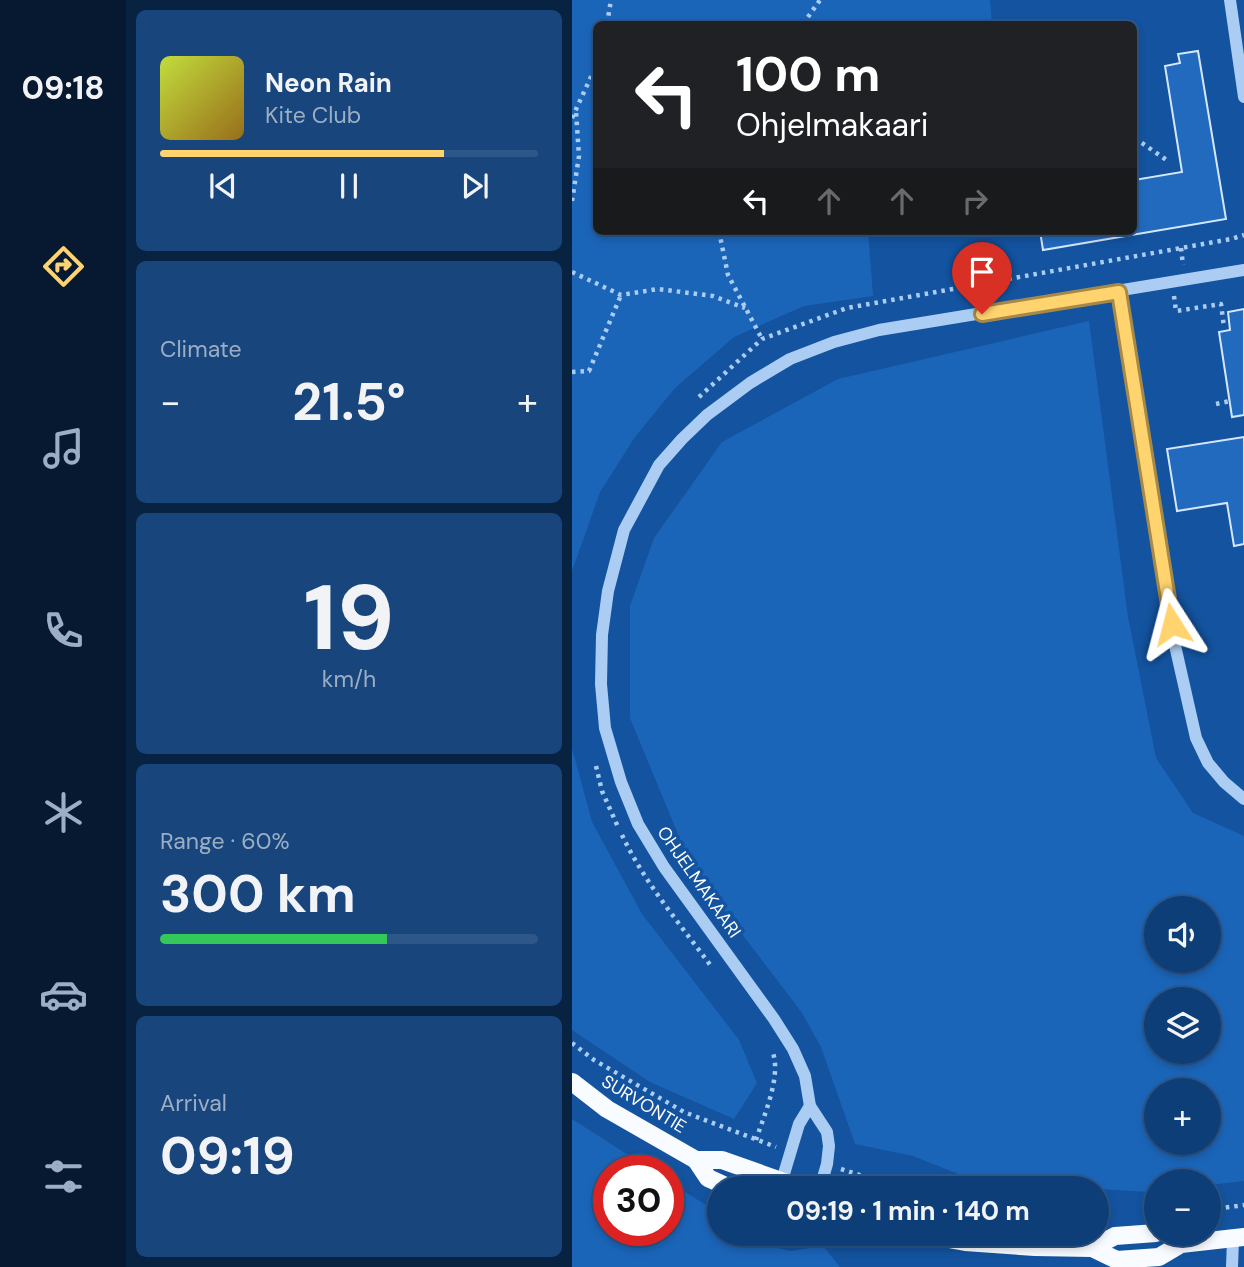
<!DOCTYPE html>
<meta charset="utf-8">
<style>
:root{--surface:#0e3e77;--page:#17457c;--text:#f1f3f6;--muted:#9baec6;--line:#2e5789;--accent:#ffd36e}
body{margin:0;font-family:"DM Sans",sans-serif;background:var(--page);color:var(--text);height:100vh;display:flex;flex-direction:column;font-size:26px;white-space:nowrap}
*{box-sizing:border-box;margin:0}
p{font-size:23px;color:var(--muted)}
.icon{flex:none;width:38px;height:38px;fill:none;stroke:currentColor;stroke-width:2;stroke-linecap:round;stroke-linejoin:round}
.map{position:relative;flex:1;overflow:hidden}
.panel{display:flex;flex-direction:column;gap:10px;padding:10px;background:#082241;width:446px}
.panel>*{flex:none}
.top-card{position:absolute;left:21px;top:21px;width:544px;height:214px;border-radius:10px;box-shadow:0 4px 10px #0003,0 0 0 2px var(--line);background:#202124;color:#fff;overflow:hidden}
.buttons{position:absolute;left:572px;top:896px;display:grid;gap:14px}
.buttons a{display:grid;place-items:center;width:77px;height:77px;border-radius:50%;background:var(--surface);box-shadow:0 4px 10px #0003,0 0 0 2px var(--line);font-size:35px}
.speed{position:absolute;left:21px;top:1155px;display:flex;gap:14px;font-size:35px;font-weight:700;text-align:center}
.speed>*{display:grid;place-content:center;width:91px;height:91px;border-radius:50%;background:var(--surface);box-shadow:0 4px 10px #0003,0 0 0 2px var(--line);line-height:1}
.speed .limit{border:10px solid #d22;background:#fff;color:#111}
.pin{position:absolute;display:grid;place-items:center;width:60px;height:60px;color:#fff;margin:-72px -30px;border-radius:50% 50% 50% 0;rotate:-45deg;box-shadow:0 0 7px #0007}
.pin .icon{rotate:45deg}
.me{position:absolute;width:77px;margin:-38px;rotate:351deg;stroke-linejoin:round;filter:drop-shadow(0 0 5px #0008)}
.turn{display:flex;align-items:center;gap:24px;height:147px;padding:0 28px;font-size:32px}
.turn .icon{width:91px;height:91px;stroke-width:2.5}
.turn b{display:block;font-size:49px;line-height:60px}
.lanes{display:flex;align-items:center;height:66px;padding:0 28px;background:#0003;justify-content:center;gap:35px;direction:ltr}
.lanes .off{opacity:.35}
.big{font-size:52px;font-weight:700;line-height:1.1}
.panel .tile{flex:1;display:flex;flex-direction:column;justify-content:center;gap:10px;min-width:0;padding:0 24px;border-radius:10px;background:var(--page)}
.panel .dial{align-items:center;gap:0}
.dial b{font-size:91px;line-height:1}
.song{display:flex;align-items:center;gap:21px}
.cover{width:84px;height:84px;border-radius:10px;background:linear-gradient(135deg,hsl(70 70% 55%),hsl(40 70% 35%))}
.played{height:7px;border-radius:4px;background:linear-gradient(90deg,var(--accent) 75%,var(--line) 75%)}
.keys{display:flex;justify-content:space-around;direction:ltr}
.heat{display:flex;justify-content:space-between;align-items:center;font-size:38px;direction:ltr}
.charge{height:10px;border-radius:5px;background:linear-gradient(90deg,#34c759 60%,var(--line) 0)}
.trip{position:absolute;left:135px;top:1176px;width:402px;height:70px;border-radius:35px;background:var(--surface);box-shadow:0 4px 10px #0003,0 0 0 2px var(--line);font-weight:700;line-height:70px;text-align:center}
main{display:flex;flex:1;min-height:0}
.tab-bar{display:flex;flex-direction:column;width:126px;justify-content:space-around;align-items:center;background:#061930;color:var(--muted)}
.tab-bar .icon{width:49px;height:49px}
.tab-bar .current{color:var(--accent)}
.tab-bar b{font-size:32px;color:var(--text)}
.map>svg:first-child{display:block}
</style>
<main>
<nav class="tab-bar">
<b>09:18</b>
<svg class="icon current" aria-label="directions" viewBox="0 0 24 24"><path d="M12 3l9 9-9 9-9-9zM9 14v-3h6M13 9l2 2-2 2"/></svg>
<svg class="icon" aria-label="music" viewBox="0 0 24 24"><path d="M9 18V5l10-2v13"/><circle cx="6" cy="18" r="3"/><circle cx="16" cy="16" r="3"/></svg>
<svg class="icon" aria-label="phone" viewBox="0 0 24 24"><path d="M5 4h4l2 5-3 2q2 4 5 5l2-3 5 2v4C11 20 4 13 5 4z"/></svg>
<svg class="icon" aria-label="climate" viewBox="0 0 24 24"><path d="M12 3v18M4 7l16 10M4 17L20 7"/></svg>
<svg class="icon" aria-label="car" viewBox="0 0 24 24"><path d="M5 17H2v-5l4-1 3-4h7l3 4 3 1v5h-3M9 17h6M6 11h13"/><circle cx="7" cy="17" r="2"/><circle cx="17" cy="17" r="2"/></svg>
<svg class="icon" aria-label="filters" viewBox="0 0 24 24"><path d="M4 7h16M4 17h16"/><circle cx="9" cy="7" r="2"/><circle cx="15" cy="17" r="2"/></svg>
</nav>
<section class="panel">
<div class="tile">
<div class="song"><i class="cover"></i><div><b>Neon Rain</b><p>Kite Club</p></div></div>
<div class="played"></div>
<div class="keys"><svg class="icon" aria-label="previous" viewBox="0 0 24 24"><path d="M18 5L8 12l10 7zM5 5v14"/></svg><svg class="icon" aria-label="pause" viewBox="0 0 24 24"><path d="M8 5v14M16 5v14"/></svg><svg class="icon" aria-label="next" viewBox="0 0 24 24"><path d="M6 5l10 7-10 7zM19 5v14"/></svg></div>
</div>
<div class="tile"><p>Climate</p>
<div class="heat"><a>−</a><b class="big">21.5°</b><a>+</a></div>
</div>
<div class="tile dial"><b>19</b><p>km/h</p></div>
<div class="tile"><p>Range · 60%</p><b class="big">300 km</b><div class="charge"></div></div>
<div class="tile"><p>Arrival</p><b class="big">09:19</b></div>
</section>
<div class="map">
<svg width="672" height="1267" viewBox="0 0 672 1267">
<rect width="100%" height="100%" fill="#13539f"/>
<g fill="#1b65b9" fill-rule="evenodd">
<polygon points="0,0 418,0 420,24 24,24 24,231 296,231 301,296 232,306 162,337 103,388 63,437 28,492 0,571"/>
<path d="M517 321 556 617 584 758 621 813 672 836V1181L637 1185V1181H584V1192H577L404 1181 341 1156 283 1144 249 1047 230 1013 120 868 58 718V606L82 538 150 442 266 379ZM584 908H637V961H584ZM637 999V1052H584V999ZM637 1090V1143H584V1090Z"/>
<polygon points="0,748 20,822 70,914 167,1040 185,1083 162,1119 78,1082 0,1030"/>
<polygon points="0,1119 81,1171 37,1171 37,1230 96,1230 96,1181 134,1205 146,1235 219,1251 251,1246 268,1267 0,1267"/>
</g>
<g fill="#216abe" stroke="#d4e7fe" stroke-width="2">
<polygon points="626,51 654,219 471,250 468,231 562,231 562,180 610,172 593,66 608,63 606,54"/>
<polygon points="672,309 672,415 660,417 647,332 658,330 656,312"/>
<polygon points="672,437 672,544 662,546 655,503 605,511 595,449"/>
</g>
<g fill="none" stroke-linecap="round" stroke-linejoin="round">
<g stroke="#abcdf4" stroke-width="4.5" stroke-dasharray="3.5 5" stroke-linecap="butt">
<polyline points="35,24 39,0"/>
<polyline points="231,24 248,0"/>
<polyline points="0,118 24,66"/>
<polyline points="562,142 567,141 596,161"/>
<polyline points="0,201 7,156 4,112"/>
<polyline points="147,231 156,275 190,339"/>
<polyline points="609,248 611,265"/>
<polyline points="0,272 49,295 86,289 141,296 173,308"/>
<polyline points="602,296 604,311 649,304 652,327"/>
<polyline points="0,372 17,371 49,295"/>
<polyline points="127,397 190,339 275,308 609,248 659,239 672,235"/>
<polyline points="644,404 658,401"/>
<polyline points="24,766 30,791 46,827"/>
<path d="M50 835C72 882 108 924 139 966"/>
<polyline points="0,1043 22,1060 112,1112 204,1147"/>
<path d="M184 1140C192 1115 209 1078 201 1053"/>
<polyline points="269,1169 300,1179 339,1188"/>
<polyline points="298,1188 300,1179"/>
<polyline points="637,1210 672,1205"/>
<polyline points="525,1214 542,1214"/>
</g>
<g stroke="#abcdf4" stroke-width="12">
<polyline points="658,0 672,97"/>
<polyline points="547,292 602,641 624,738 636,763 652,782 672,799"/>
<polyline points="208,1187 227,1124 238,1106"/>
<polyline points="248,1188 255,1164 257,1146 255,1132 238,1106 233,1076 221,1049 202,1019 92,867 66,824 49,782 33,728 29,684 30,635 36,591 52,530 87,465 110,439 135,415 178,383 218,359 262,342 307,330 672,270"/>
<polyline points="660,1267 661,1239"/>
</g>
<g stroke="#f8fbff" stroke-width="18">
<polyline points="0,1082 35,1109 124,1160 136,1178 158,1188"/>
<polyline points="124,1160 150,1160 229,1188"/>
<polyline points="293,1234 330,1239 339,1234"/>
<polyline points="350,1234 393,1242 463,1247 520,1248 545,1260 587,1257 609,1244 672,1237"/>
<polyline points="520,1248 543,1236 584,1233"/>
</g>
</g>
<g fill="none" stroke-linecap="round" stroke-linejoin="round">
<defs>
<polyline id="route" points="410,314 547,292 600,624"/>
</defs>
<use href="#route" stroke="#a68948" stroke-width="18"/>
<use href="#route" stroke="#ffd36e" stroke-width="12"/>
</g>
<g text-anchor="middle" stroke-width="7" stroke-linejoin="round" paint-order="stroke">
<g font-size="18" fill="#fff" stroke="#13539f">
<text transform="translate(127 882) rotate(55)" y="6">OHJELMAKAARI</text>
<text transform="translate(72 1104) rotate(31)" y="6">SURVONTIE</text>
</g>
</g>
</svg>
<div class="buttons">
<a><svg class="icon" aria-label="sound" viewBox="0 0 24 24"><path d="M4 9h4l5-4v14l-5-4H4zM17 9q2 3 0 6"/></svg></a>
<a><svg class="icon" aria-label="layers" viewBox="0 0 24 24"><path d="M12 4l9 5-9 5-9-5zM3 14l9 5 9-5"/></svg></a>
<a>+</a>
<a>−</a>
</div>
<div class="speed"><div class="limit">30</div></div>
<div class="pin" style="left:410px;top:314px;background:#d93025"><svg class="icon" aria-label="arrive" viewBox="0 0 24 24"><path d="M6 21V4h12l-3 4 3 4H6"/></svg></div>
<svg class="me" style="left:600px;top:624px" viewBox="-20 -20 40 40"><path d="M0-17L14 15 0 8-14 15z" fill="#ffd36e" stroke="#fff" stroke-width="4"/></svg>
<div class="trip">09:19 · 1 min · 140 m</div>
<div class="top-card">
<div class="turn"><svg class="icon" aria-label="left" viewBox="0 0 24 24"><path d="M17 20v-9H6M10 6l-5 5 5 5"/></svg><div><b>100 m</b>Ohjelmakaari</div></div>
<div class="lanes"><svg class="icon" aria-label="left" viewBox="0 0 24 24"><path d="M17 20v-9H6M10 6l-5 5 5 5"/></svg><svg class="icon off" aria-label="ahead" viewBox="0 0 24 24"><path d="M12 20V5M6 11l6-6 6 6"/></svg><svg class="icon off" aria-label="ahead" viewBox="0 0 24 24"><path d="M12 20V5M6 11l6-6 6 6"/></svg><svg class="icon off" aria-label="right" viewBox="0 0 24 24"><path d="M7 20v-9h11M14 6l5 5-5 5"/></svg></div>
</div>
</div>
</main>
